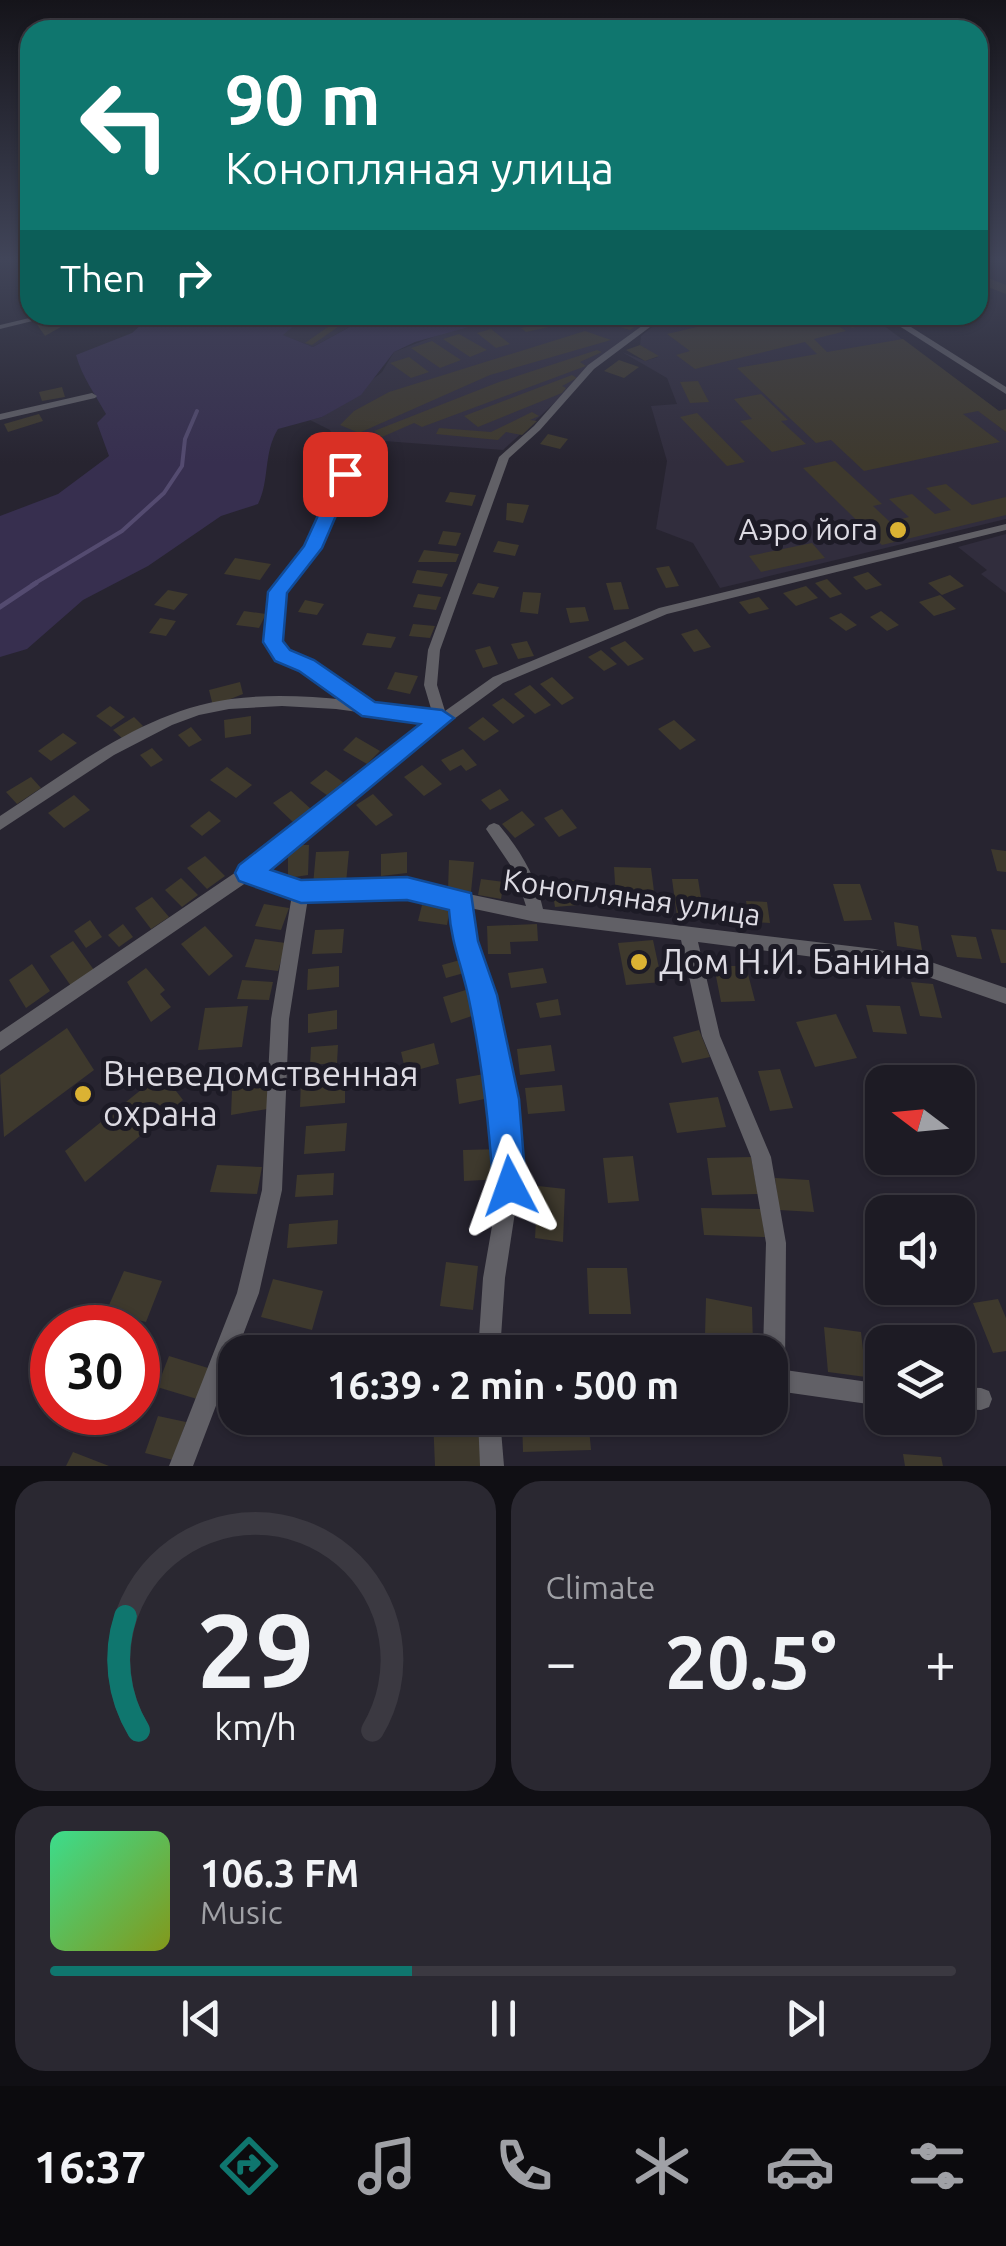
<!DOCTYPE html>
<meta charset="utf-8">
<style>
:root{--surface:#1d1b24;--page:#2a2831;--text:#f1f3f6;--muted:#a0a1a6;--line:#3b3941;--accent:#0f766e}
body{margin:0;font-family:Ubuntu,sans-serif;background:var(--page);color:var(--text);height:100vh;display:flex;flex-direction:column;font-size:38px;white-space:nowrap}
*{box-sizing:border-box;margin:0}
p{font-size:32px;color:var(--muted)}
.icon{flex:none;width:55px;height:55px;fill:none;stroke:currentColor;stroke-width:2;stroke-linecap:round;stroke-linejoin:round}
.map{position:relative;height:1466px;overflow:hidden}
.panel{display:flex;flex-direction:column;gap:15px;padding:15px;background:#100f14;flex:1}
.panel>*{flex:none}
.banner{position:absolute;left:20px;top:20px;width:968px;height:305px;border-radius:30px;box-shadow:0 2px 8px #0004,0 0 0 2px var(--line);background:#0f766e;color:#fff;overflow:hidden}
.needle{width:65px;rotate:286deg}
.tools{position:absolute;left:865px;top:1065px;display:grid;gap:20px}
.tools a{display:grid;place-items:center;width:110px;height:110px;border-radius:20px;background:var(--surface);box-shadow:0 2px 8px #0004,0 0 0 2px var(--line);font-size:50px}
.speed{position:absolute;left:30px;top:1305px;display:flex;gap:20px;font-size:50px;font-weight:700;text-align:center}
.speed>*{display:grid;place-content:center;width:130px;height:130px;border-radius:50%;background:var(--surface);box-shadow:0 2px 8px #0004,0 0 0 2px var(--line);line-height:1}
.speed .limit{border:15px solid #d22;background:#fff;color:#111}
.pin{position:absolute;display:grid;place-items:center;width:85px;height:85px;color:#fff;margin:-42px;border-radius:20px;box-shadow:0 5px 15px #0006}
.me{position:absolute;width:110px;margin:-55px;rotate:356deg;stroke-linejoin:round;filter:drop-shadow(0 0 8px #0008)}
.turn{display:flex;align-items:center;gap:35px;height:210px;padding:0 40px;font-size:45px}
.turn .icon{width:130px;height:130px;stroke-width:2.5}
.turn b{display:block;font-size:70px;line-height:85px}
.then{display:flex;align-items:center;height:95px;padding:0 40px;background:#0003;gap:20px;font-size:38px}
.big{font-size:75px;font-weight:700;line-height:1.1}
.panel .widget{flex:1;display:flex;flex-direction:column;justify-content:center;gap:15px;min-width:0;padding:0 35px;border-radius:30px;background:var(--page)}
.panel .dial{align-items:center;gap:0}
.dial svg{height:260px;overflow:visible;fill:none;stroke:var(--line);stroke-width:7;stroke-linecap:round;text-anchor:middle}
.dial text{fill:var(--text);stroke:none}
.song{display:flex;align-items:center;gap:30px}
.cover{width:120px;height:120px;border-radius:15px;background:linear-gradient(135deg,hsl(150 70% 55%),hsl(70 70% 35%))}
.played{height:10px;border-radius:5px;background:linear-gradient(90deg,var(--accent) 40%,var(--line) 40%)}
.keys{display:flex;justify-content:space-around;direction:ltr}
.heat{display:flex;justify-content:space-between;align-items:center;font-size:55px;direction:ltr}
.panel .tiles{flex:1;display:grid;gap:15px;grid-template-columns:1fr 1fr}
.widget:last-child{grid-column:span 2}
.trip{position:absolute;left:218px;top:1335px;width:570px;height:100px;border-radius:30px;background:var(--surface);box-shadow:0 2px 8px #0004,0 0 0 2px var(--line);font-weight:700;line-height:100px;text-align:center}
.tab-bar{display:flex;height:160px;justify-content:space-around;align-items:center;background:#0c0b0e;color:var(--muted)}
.tab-bar .icon{width:70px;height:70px}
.tab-bar .on{color:var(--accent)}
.tab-bar b{font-size:45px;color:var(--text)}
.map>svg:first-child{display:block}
</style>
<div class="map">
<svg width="1006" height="1466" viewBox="0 0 1006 1466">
<rect width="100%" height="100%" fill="#272430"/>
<g fill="#312d3d">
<polygon points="307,315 383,315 357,323 313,347 282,335"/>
<polygon points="512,315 659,315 624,339 503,450 371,440 366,436 336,444 330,430 310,420 322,417 363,387 382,372 394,352 454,329"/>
<polygon points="667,315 861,315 879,322 999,411 983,414 1006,432 1006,519 720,588 693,543 656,529 667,461 651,406 677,404 667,378 622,352 645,361 658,357 640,345 641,336"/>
<polygon points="1006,534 1006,593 981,574 987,570 958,547"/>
</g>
<path fill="#372f4f" d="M152 315H307L283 335 313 347 357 323 383 315H512L415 342 394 352 361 395 322 417 278 429C263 453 270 480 258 504L221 516 148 566 83 600 27 649 0 657V516L58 494 109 456 97 423 106 414C95 394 82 377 76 355L132 333Z"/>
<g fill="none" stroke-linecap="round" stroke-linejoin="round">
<polyline stroke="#544b70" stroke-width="4" points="32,585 122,531 164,493 182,466 185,439 197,411"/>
<polyline stroke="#544b70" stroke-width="5" points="0,607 36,583"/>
</g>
<g fill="#3e392d">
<polygon points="978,274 1006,285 1006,294 978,283"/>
<polygon points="345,315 355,315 312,345 305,343"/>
<polygon points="633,315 652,315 630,330 617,326"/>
<polygon points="748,315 820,315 846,331 814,339 827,352 903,339 999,411 1006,409 1006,432 978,411 963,414 1000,442 864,471 831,440 816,443 737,368 817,354 805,342 695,369 676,355 690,351 667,334"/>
<polygon points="831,315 861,315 874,323 852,328"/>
<polygon points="62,318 66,324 45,336 36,323"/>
<polygon points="567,318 572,322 526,332 521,328"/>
<polygon points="491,329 510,344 496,348 477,333"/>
<polygon points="585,331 611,340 490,375 359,433 340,425 354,411 389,392"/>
<polygon points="459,334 487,350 470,357 443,339"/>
<polygon points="432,341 461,360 440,368 411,348"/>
<polygon points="640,345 659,356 645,361 626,350"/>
<polygon points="597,350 602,352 580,362 586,366 422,427 414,423 382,437 374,431 499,382"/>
<polygon points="409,357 429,372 411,378 390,363"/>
<polygon points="619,360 639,367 624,378 604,371"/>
<polygon points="572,375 577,378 562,386 566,388 562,393 478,427 464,416"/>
<polygon points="698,381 709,402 690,403 680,382"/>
<polygon points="62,387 65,397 42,401 39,392"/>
<polygon points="761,394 788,420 781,421 806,444 772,452 740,421 752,419 734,399"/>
<polygon points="532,412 539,416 530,420 537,421 522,435 506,432 498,440 436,434 439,428 491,432"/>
<polygon points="697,413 745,462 727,466 680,417"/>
<polygon points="39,414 43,421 8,432 4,424"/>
<polygon points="548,434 568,439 560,449 540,444"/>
<polygon points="835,461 882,504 873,506 890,522 909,517 889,499 912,494 935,514 951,510 926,488 946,484 972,505 1006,497 1006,515 882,545 803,468"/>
<polygon points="309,491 331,495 325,504 303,500"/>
<polygon points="450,492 476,495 472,506 445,502"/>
<polygon points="507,503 529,505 523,523 506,520"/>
<polygon points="443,531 461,533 456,546 438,544"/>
<polygon points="498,541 519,545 515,556 493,552"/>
<polygon points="812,543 825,558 761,572 749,556"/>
<polygon points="424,550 459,554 456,562 418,562"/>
<polygon points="235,558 271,564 260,580 224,574"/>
<polygon points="669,566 679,586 666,588 656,568"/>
<polygon points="417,570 448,574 442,587 412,583"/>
<polygon points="868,572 882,585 866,590 853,577"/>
<polygon points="950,575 964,586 942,595 928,583"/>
<polygon points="827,579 842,594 830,598 815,583"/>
<polygon points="621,582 629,609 614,610 606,583"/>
<polygon points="478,583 499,587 494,598 472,594"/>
<polygon points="806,586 818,598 796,606 783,593"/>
<polygon points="168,590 188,594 174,610 154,605"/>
<polygon points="523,592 541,593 538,614 520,612"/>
<polygon points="418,594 441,597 436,610 413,607"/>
<polygon points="940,595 956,609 934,616 919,602"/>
<polygon points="759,597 769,609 749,614 739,602"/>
<polygon points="305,600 324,604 317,615 298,612"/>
<polygon points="585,607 589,621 570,623 566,608"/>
<polygon points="244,611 266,614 259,628 236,625"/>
<polygon points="881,611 899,625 887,631 870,617"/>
<polygon points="841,613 857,625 846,631 829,618"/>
<polygon points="160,618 176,621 166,636 149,633"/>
<polygon points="413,624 435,626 430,638 409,636"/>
<polygon points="697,629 711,647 694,652 681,634"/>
<polygon points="367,633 396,637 391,648 362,645"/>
<polygon points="527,641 534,656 518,659 511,644"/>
<polygon points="625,641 644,659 628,666 610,648"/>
<polygon points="490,646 498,664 483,668 475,650"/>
<polygon points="601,650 617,664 604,671 588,657"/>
<polygon points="395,672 418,676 410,694 387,689"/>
<polygon points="552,677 574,698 562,705 540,684"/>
<polygon points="240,682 243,694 213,706 209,690"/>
<polygon points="530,685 551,705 535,714 514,694"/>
<polygon points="503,698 525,716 513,724 492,705"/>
<polygon points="110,706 125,717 111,727 96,716"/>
<polygon points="251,716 251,734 225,738 224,720"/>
<polygon points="134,717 143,726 123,739 113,730"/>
<polygon points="483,717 499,731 484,741 468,728"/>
<polygon points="674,720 696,740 680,750 658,729"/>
<polygon points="191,727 202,740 189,747 178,735"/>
<polygon points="63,733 77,743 51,761 38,751"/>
<polygon points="356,737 380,751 367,764 343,750"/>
<polygon points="152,748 163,760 151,767 140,755"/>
<polygon points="463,749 477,765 466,771 461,765 450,771 441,760"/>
<polygon points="422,765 442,784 424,796 404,777"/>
<polygon points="227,767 252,785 236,798 210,780"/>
<polygon points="326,770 344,783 328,796 310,783"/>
<polygon points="31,777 41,788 17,804 6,792"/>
<polygon points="500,789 509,800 490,810 481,800"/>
<polygon points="291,791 312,810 294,823 273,803"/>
<polygon points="373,794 393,815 376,826 356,805"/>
<polygon points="74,795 90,810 64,828 48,813"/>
<polygon points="562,809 577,828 559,837 544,818"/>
<polygon points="209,811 221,821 202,836 190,826"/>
<polygon points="522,811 535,825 515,838 502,824"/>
<polygon points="301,845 309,845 308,875 288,878 288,855"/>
<polygon points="991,849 1006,851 1006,872 997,871"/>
<polygon points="349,851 346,883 313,885 316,852"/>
<polygon points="407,852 407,873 381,876 381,854"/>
<polygon points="205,856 225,876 207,889 187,868"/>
<polygon points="449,860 474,862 471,892 448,890"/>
<polygon points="614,867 651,868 655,899 616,899"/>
<polygon points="181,878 198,895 182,907 165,890"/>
<polygon points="481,879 504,882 501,899 478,895"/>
<polygon points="672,879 698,879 704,916 677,916"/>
<polygon points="576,880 579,905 555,907 551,882"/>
<polygon points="833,884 860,884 872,920 844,921"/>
<polygon points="152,897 169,917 151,929 135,908"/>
<polygon points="746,901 767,902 770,923 750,922"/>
<polygon points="264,904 289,908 281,930 255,926"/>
<polygon points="422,905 450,909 447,925 418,921"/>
<polygon points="90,920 102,937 86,948 74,931"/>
<polygon points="894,922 918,926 922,950 897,946"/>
<polygon points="123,924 133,937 119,947 108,935"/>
<polygon points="537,924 538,941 510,942 511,954 488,954 487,926"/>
<polygon points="205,926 233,956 209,976 181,944"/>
<polygon points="344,929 342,953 312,954 315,930"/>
<polygon points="991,929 1006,930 1006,963 1001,963"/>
<polygon points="951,935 976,937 982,959 957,957"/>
<polygon points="255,939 286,943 278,971 245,967"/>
<polygon points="653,940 662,982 626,985 618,943"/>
<polygon points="73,941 94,970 71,986 50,956"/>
<polygon points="460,960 464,973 446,978 442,965"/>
<polygon points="32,964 50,991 26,1008 9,980"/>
<polygon points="339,966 339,987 307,990 308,969"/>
<polygon points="714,966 740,966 742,974 748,974 755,1001 721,1002"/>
<polygon points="146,968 165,990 160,994 171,1007 151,1022 127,982"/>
<polygon points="543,968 547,983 511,988 508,973"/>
<polygon points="242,980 273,982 269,1000 237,999"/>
<polygon points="911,982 933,984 942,1018 920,1016"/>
<polygon points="469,989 478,1014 451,1023 443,997"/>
<polygon points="558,999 561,1015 540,1018 536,1003"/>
<polygon points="866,1005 900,1006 907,1034 873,1032"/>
<polygon points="248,1006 242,1047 198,1050 205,1008"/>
<polygon points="337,1010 337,1029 308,1033 308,1014"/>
<polygon points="836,1014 857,1058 815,1067 796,1022"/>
<polygon points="67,1028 94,1070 4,1137 0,1075"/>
<polygon points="699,1030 710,1057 682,1063 673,1037"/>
<polygon points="434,1043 439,1064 406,1073 401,1052"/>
<polygon points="338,1045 337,1063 310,1065 311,1047"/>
<polygon points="551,1045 555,1071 520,1075 517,1049"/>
<polygon points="780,1069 793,1108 770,1111 758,1071"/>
<polygon points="162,1073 183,1100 85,1182 65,1151"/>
<polygon points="490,1073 495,1097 459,1104 456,1079"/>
<polygon points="345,1076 345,1103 300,1107 301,1080"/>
<polygon points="267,1084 267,1109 231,1115 232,1090"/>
<polygon points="562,1085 565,1111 528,1114 525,1088"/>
<polygon points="718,1097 726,1127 677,1133 669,1103"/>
<polygon points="347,1123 345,1151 304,1154 306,1126"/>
<polygon points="501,1149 503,1179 464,1181 463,1150"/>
<polygon points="633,1156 639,1201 608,1203 603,1158"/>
<polygon points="751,1157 758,1194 712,1195 707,1158"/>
<polygon points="217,1165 262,1167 257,1194 210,1192"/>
<polygon points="334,1173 333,1195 295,1197 297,1175"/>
<polygon points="775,1178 809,1180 814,1212 779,1210"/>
<polygon points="538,1186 565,1189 563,1242 535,1238"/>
<polygon points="701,1208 761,1209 765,1237 704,1235"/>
<polygon points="338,1220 337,1244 287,1248 289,1224"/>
<polygon points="446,1262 478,1266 473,1310 440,1306"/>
<polygon points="587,1268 627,1268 631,1314 589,1314"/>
<polygon points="124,1271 162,1281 146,1322 106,1312"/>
<polygon points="273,1279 323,1291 312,1330 261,1317"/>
<polygon points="888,1288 927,1288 932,1304 894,1306"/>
<polygon points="706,1298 752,1307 753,1344 705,1335"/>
<polygon points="998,1299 1006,1318 1006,1351 993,1353 973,1303"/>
<polygon points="824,1327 861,1332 866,1377 828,1372"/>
<polygon points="958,1348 968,1348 976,1376 958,1376"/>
<polygon points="169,1356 208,1368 197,1399 157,1387"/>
<polygon points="158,1416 186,1422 173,1460 145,1453"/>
<polygon points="433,1418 479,1418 483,1466 435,1466"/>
<polygon points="522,1418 588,1418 591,1450 523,1452"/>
<polygon points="73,1452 109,1466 66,1466"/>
<polygon points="903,1454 941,1457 943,1466 905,1466"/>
</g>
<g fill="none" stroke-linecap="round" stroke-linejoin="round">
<g fill="#616066" fill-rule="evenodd">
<polygon points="42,315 57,315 0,329 0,325"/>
<path d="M657 315H666L594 369 540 430 509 458 440 650 437 685 445 711 493 677 659 608 1006 524V530L667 614 503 683 356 791 262 871 301 884 407 881 526 906 515 872 486 829 489 825 494 823 499 825C520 850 536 876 543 909L875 949 931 962 1006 988V1004L931 978 875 965 698 942 720 1036 771 1157 786 1243 785 1370 882 1384V1406L770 1390V1352H763L766 1243 751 1157 702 1036 681 940 536 922 470 908 472 941 491 995 513 1099 519 1186 505 1278 500 1352H478L483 1278 499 1186 495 1099 473 995 456 941 453 905 407 895 308 898 289 1019 282 1190 259 1293 193 1466H169L237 1293 262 1190 271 1019 292 895 250 880 0 1051V1032L242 868 346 783 431 722 336 709 282 706 229 709 199 715 172 725 114 755 0 830V816C72 769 143 711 231 699 269 694 308 696 346 700L285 661 267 642 272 592 308 547 335 492 340 473 334 444 339 441 344 444 350 473 345 492 319 548 284 593 279 641 307 664 371 704 432 712 424 685 428 650 499 457 534 426 588 365Z"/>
<polygon points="882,315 892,315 1006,387 1006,394"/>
<polygon points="92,393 97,396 95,398 0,420 0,414"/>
<polygon points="572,1341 698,1341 706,1344 709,1352 561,1352 564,1344"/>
<polygon points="958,1387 981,1388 989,1391 992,1399 989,1407 981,1410 958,1409"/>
<polygon points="478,1418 500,1418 504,1466 480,1466"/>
</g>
</g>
<linearGradient id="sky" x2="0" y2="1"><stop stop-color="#15141a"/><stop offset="0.56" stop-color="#414559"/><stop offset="1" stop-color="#414559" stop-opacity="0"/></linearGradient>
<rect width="1006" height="463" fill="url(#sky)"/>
<path fill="#1a73e8" stroke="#114b97" stroke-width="2.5" d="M345 468 354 474 322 548 287 593 283 641 290 650 314 660 375 702 442 710 454 718 271 870 301 880 407 877 471 893 478 941 497 995 519 1099 526 1186 521 1197 510 1202 498 1197 493 1186C489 1122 482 1062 469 1000 463 969 451 943 449 910L407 900 301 903 239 881 235 873 239 865 420 724 362 716 299 671 275 661 263 642 268 592 304 546 337 474Z"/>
<g fill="#dbb233" stroke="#1d1b26" stroke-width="4">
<circle cx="898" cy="530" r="10"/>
<circle cx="639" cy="962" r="10"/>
<circle cx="83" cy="1094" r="10"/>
</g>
<g text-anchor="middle" stroke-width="10" stroke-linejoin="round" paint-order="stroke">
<g font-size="30" fill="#dddbe3" stroke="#1d1b26" text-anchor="end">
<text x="878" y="540">Аэро йога</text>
</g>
<g font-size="30" fill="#dddbe3" stroke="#1d1b26">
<text transform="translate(632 898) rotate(8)" y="10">Конопляная улица</text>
</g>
<g font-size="35" fill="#dddbe3" stroke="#1d1b26" text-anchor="start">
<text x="659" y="974">Дом Н.И. Банина</text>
<text x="103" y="1086">Вневедомственная<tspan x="103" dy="40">охрана</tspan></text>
</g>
</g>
</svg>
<div class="tools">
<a><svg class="needle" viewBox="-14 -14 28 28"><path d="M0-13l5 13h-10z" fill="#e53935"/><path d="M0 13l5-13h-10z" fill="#a0a1a6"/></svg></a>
<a><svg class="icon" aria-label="sound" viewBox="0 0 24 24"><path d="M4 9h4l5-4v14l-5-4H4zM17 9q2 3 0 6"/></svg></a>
<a><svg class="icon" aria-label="layers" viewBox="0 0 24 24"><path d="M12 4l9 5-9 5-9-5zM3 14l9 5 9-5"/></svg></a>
</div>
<div class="speed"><div class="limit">30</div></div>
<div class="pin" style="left:345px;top:474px;background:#d93025"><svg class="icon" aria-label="arrive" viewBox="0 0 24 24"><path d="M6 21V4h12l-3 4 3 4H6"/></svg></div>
<svg class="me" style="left:510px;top:1186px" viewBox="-20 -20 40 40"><path d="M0-17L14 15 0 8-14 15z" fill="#1a73e8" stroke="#fff" stroke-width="4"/></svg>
<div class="trip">16:39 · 2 min · 500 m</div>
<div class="banner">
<div class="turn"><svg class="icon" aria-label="left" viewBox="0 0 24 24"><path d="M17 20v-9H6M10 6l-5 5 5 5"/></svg><div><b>90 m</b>Конопляная улица</div></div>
<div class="then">Then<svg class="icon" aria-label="right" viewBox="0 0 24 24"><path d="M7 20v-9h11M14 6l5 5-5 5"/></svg></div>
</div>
</div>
<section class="panel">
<div class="tiles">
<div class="widget dial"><svg viewBox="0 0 100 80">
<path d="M14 69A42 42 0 1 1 86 69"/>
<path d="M14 69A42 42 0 0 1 10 34" stroke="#0f766e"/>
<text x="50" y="56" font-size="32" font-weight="700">29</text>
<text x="50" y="72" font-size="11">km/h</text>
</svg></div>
<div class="widget"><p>Climate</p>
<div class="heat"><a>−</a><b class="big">20.5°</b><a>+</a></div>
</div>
<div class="widget">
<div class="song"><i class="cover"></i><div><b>106.3 FM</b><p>Music</p></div></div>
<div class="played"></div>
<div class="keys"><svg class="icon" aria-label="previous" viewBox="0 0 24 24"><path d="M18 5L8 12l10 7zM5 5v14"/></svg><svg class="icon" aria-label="pause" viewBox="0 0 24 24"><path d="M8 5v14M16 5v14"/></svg><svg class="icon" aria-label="next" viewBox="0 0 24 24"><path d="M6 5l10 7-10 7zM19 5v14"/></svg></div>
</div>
</div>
</section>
<nav class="tab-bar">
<b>16:37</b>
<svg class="icon on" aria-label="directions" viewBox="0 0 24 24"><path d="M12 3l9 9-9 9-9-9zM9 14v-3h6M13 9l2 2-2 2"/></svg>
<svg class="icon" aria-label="music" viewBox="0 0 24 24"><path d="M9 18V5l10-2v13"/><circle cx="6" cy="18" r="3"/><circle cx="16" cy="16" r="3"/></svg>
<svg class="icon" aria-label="phone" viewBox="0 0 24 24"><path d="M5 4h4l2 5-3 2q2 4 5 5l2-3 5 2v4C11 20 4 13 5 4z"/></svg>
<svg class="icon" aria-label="climate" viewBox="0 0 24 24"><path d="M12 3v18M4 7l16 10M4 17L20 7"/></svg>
<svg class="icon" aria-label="car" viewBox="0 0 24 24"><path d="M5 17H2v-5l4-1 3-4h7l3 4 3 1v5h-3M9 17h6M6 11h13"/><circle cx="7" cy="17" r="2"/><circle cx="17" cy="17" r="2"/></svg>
<svg class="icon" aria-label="filters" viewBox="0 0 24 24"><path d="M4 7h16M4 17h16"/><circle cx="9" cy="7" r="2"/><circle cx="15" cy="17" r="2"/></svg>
</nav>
